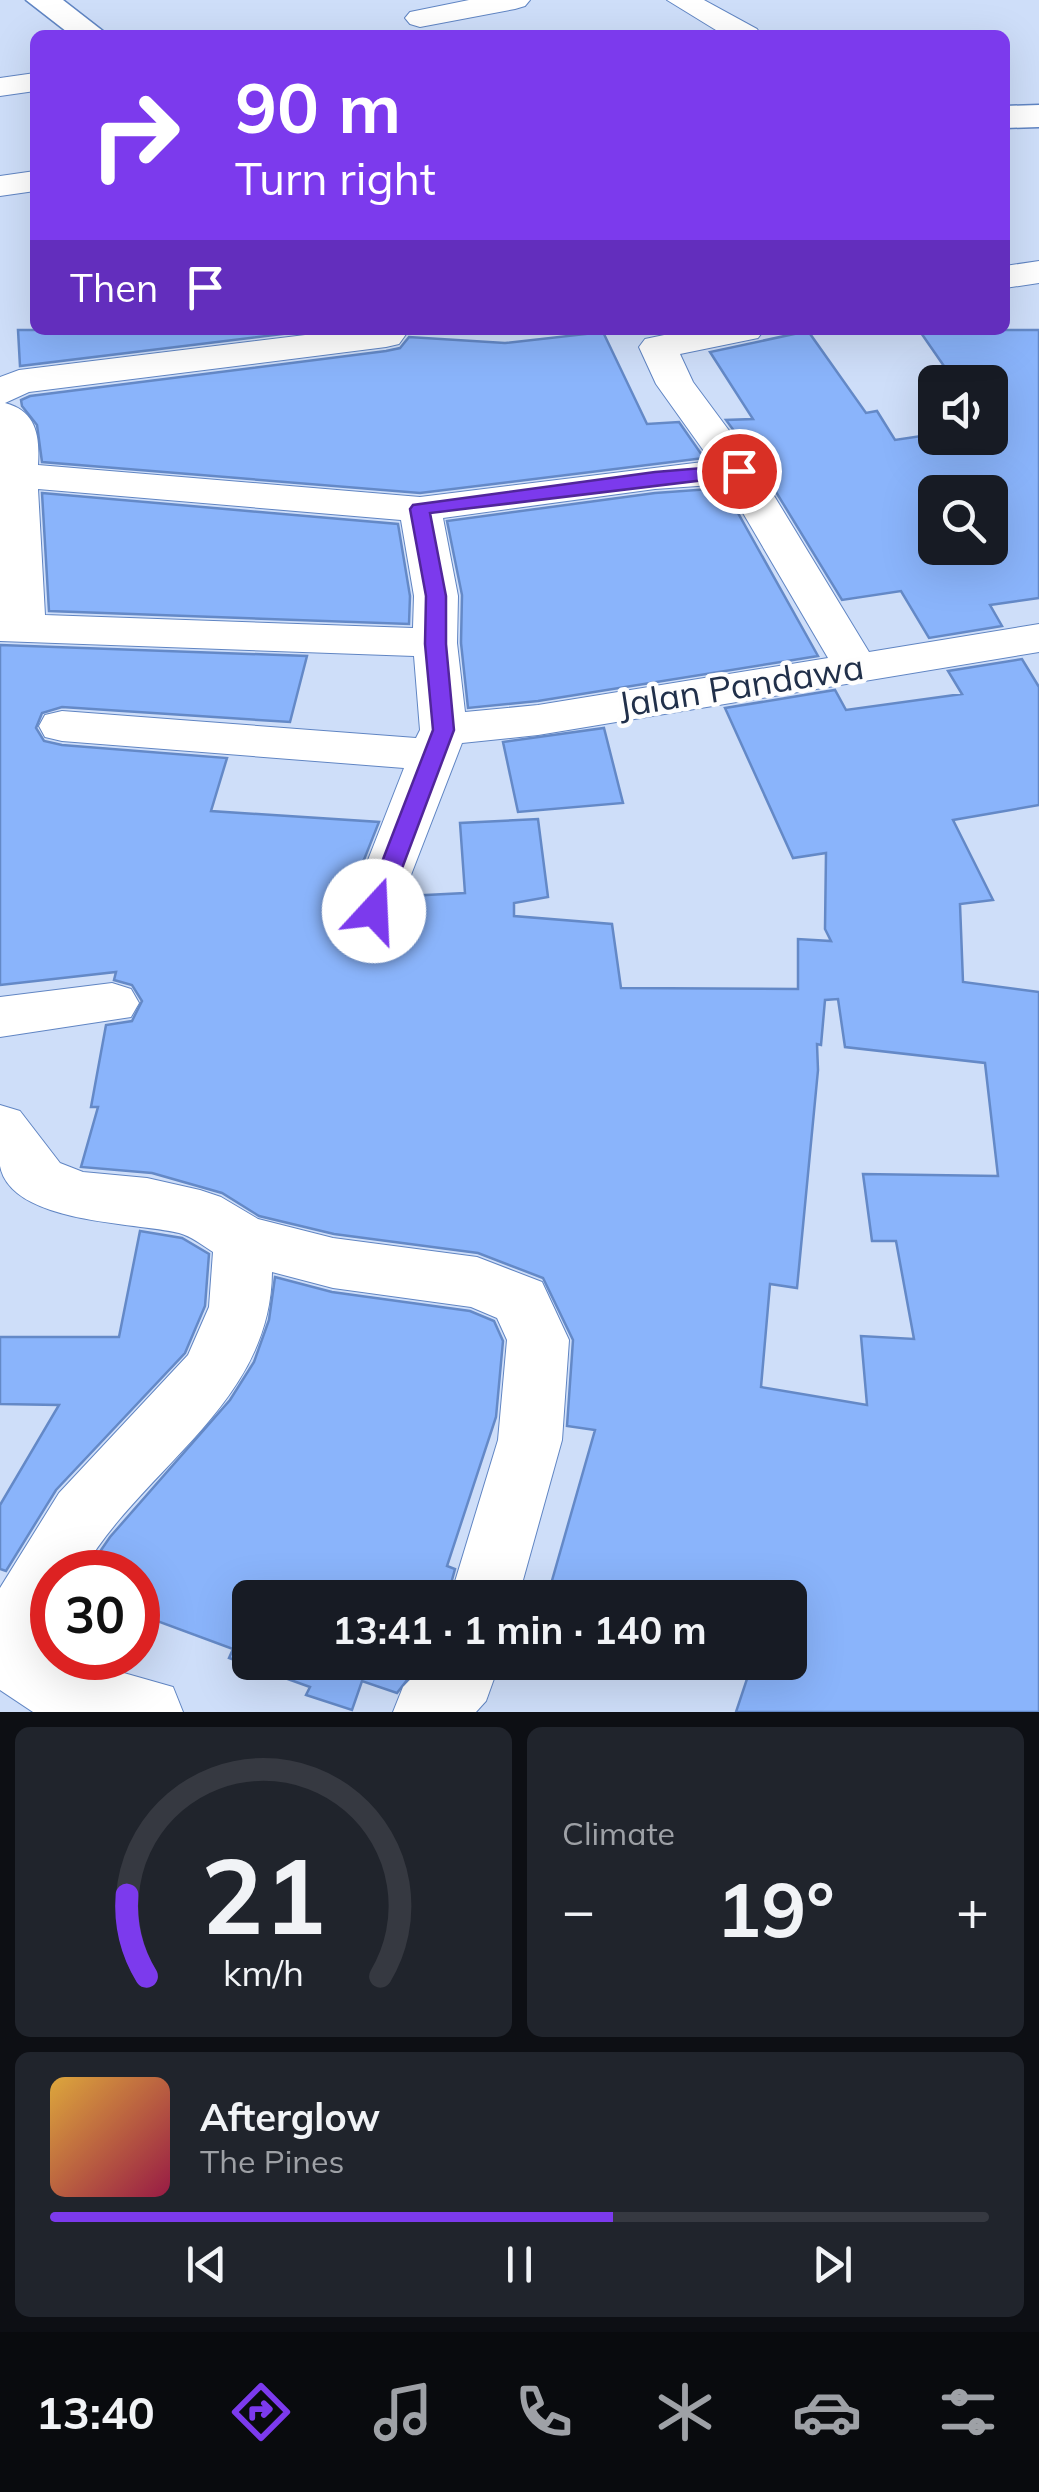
<!DOCTYPE html>
<meta charset="utf-8">
<style>
:root{--surface:#171b24;--page:#20242c;--text:#f1f3f6;--muted:#9ea1a6;--line:#363941;--accent:#7c3aed}
body{margin:0;font-family:Mulish,sans-serif;background:var(--page);color:var(--text);height:100vh;display:flex;flex-direction:column;font-size:38px;white-space:nowrap}
*{box-sizing:border-box;margin:0}
p{font-size:32px;color:var(--muted)}
.icon{flex:none;width:55px;height:55px;fill:none;stroke:currentColor;stroke-width:2;stroke-linecap:round;stroke-linejoin:round}
.map{position:relative;height:1712px;overflow:hidden}
.details{display:flex;flex-direction:column;gap:15px;padding:15px;background:#0d0f14;flex:1}
.details>*{flex:none}
.banner{position:absolute;left:30px;top:30px;width:980px;height:305px;border-radius:15px;box-shadow:0 10px 40px #0002;background:#7c3aed;color:#fff;overflow:hidden}
.controls{position:absolute;left:918px;top:365px;display:grid;gap:20px}
.controls a{display:grid;place-items:center;width:90px;height:90px;border-radius:15px;background:var(--surface);box-shadow:0 10px 40px #0002;font-size:50px}
.speed{position:absolute;left:30px;top:1550px;display:flex;gap:20px;font-size:50px;font-weight:700;text-align:center}
.speed>*{display:grid;place-content:center;width:130px;height:130px;border-radius:50%;background:var(--surface);box-shadow:0 10px 40px #0002;line-height:1}
.speed .limit{border:15px solid #d22;background:#fff;color:#111}
.pin{position:absolute;display:grid;place-items:center;width:85px;height:85px;color:#fff;margin:-42px;border:5px solid #fff;border-radius:50%;box-shadow:0 2px 10px #0007}
.me{position:absolute;width:110px;margin:-55px;rotate:20deg;stroke-linejoin:round;filter:drop-shadow(0 0 8px #0008)}
.turn{display:flex;align-items:center;gap:35px;height:210px;padding:0 40px;font-size:45px}
.turn .icon{width:130px;height:130px;stroke-width:2.5}
.turn b{display:block;font-size:70px;line-height:85px}
.then{display:flex;align-items:center;height:95px;padding:0 40px;background:#0003;gap:20px;font-size:38px}
.big{font-size:75px;font-weight:700;line-height:1.1}
.details .widget{flex:1;display:flex;flex-direction:column;justify-content:center;gap:15px;min-width:0;padding:0 35px;border-radius:15px;background:var(--page)}
.details .dial{align-items:center;gap:0}
.dial svg{height:260px;overflow:visible;fill:none;stroke:var(--line);stroke-width:7;stroke-linecap:round;text-anchor:middle}
.dial text{fill:var(--text);stroke:none}
.song{display:flex;align-items:center;gap:30px}
.cover{width:120px;height:120px;border-radius:15px;background:linear-gradient(135deg,hsl(40 70% 55%),hsl(340 70% 35%))}
.played{height:10px;border-radius:5px;background:linear-gradient(90deg,var(--accent) 60%,var(--line) 60%)}
.keys{display:flex;justify-content:space-around;direction:ltr}
.heat{display:flex;justify-content:space-between;align-items:center;font-size:55px;direction:ltr}
.details .tiles{flex:1;display:grid;gap:15px;grid-template-columns:1fr 1fr}
.widget:last-child{grid-column:span 2}
.trip{position:absolute;left:232px;top:1580px;width:575px;height:100px;border-radius:15px;background:var(--surface);box-shadow:0 10px 40px #0002;font-weight:700;line-height:100px;text-align:center}
.tabs{display:flex;height:160px;justify-content:space-around;align-items:center;background:#090b0e;color:var(--muted)}
.tabs .icon{width:70px;height:70px}
.tabs .current{color:var(--accent)}
.tabs b{font-size:45px;color:var(--text)}
.map>svg:first-child{display:block}
</style>
<div class="map">
<svg width="1039" height="1712" viewBox="0 0 1039 1712">
<rect width="100%" height="100%" fill="#cedef9"/>
<g fill="#8ab4fb" stroke="#6489c7" stroke-width="2.5" fill-rule="evenodd">
<polygon points="18,330 315,330 20,366"/>
<path d="M919 330H1039V598L990 605 1002 626 929 638 901 591 842 600 762 469 726 420 753 419 710 352 808 331 866 413 877 411 895 440 935 434V438H990V382H955ZM935 492H990V548H935Z"/>
<polygon points="603,332 647,424 679,422 704,458 420,493 42,462 37,425 22,406 21,400 30,396 386,351 400,348 409,337 505,343"/>
<polygon points="724,488 818,656 538,701 468,708 461,643 462,595 447,521 655,493"/>
<polygon points="42,493 398,524 410,596 409,624 49,611"/>
<path d="M0 645 307 656 290 722 62 707 42 713 36 728 44 741 62 745 227 758 211 811 379 822 344 910 353 926 373 933 396 925 407 896 465 893 460 823 538 819 548 897 514 903V916L612 924 621 988 798 989V939L831 941 825 929 826 853 793 858 725 708 835 690 846 710 962 694 948 671 1022 659 1039 687V805L953 820 993 900 960 904 963 982 1039 992V1712H736L748 1676 734 1673 735 1662H790V1598H547L595 1430 567 1426 573 1340 543 1278 478 1253 334 1234 259 1216 222 1193 152 1173 81 1167 98 1107H91L106 1025 132 1021 142 1001 132 985 114 980 116 972 0 985ZM838 999 845 1047 985 1063 998 1176 863 1174 872 1241H896L914 1339 861 1336 867 1405 761 1387 770 1284 797 1288 818 1070 817 1044 821 1045 825 1000Z"/>
<polygon points="604,728 623,803 518,812 503,742"/>
<polygon points="140,1231 182,1238 209,1254 205,1306 185,1353 56,1490 6,1571 0,1569 0,1505 59,1405 0,1404 0,1337 119,1337"/>
<polygon points="275,1277 332,1292 470,1311 494,1321 503,1341 496,1417 447,1566 455,1569 447,1598 250,1598 250,1662 421,1662 397,1693 362,1681 352,1710 306,1695 310,1687 229,1658 233,1649 138,1614 138,1572 86,1572 110,1537 230,1400 254,1362 269,1320"/>
</g>
<g fill="none" stroke-linecap="round" stroke-linejoin="round">
<defs>
<g id="street">
<polygon points="469,0 530,0 525,6 515,9 420,27 410,24 405,18 410,12"/>
<polygon points="667,0 704,0 757,29 761,35 724,35"/>
<polygon points="35,73 35,91 0,96 0,78"/>
<polygon points="35,171 35,191 0,196 0,176"/>
<polygon points="1039,261 1039,283 1005,288 1005,266"/>
<path d="M346 330H409L399 344 386 347 29 392 5 403C36 411 40 435 38 465L420 497 711 461 656 384 639 347 645 339 688 330H764L758 338 680 354 693 382 759 471 869 652 1039 624V652L538 735 462 743 392 924 374 929 356 924 348 911 404 768 62 741 45 737 39 726 45 715 62 711 416 738 420 730 414 656 0 641V377L19 370ZM726 484 828 658 538 705 465 712 457 643 458 596 443 518 655 489ZM38 489 401 520 414 596 413 628 45 615Z"/>
<polygon points="112,983 131,989 139,1003 131,1017 0,1037 0,997"/>
<path d="M0 1105 20 1111 60 1163 83 1172 147 1178 200 1190 221 1197 258 1219 333 1238 477 1257 542 1282 569 1340 562 1440 518 1598H450L498 1440 507 1340 497 1318 471 1307 333 1288 272 1272C271 1405 141 1468 82 1572H52V1627L46 1638 52 1644V1658H71L173 1687 183 1712H33L0 1690V1588L59 1493 188 1355 209 1307 213 1252C202 1245 191 1236 179 1233 135 1222 11 1224 0 1166 0 1148 0 1124 0 1105Z"/>
<polygon points="427,1662 500,1662 486,1701 476,1712 393,1712 403,1687"/>
</g>
<g id="secondary">
<polygon points="26,0 63,0 108,35 71,35"/>
<polygon points="1039,105 1039,127 1005,128 1005,106"/>
</g>
</defs>
<use href="#street" stroke="#6085c3" stroke-width="2"/>
<use href="#secondary" stroke="#6085c3" stroke-width="3"/>
<use href="#street" fill="#fff" fill-rule="evenodd"/>
<use href="#secondary" fill="#fff" fill-rule="evenodd"/>
</g>
<polygon fill="#7c3aed" stroke="#51269a" stroke-width="2.5" points="739,465 748,471 746,475 430,513 446,596 446,644 454,730 386,911 374,920 366,917 363,911 433,730 425,644 426,596 410,509 413,505 655,472"/>
<g text-anchor="middle" stroke-width="9" stroke-linejoin="round" paint-order="stroke">
<g font-size="35" fill="#21304a" stroke="#fefefe">
<text transform="translate(741 686) rotate(-9)" y="12">Jalan Pandawa</text>
</g>
</g>
</svg>
<div class="controls">
<a><svg class="icon" aria-label="sound" viewBox="0 0 24 24"><path d="M4 9h4l5-4v14l-5-4H4zM17 9q2 3 0 6"/></svg></a>
<a><svg class="icon" aria-label="search" viewBox="0 0 24 24"><circle cx="10" cy="10" r="6"/><path d="M15 15l6 6"/></svg></a>
</div>
<div class="speed"><div class="limit">30</div></div>
<div class="pin" style="left:739px;top:471px;background:#d93025"><svg class="icon" aria-label="arrive" viewBox="0 0 24 24"><path d="M6 21V4h12l-3 4 3 4H6"/></svg></div>
<svg class="me" style="left:374px;top:911px" viewBox="-20 -20 40 40"><circle r="19" fill="#fff"/><path d="M0-13L10 11 0 6-10 11z" fill="#7c3aed"/></svg>
<div class="trip">13:41 · 1 min · 140 m</div>
<div class="banner">
<div class="turn"><svg class="icon" aria-label="right" viewBox="0 0 24 24"><path d="M7 20v-9h11M14 6l5 5-5 5"/></svg><div><b>90 m</b>Turn right</div></div>
<div class="then">Then<svg class="icon" aria-label="arrive" viewBox="0 0 24 24"><path d="M6 21V4h12l-3 4 3 4H6"/></svg></div>
</div>
</div>
<section class="details">
<div class="tiles">
<div class="widget dial"><svg viewBox="0 0 100 80">
<path d="M14 69A42 42 0 1 1 86 69"/>
<path d="M14 69A42 42 0 0 1 8 44" stroke="#7c3aed"/>
<text x="50" y="56" font-size="32" font-weight="700">21</text>
<text x="50" y="72" font-size="11">km/h</text>
</svg></div>
<div class="widget"><p>Climate</p>
<div class="heat"><a>−</a><b class="big">19°</b><a>+</a></div>
</div>
<div class="widget">
<div class="song"><i class="cover"></i><div><b>Afterglow</b><p>The Pines</p></div></div>
<div class="played"></div>
<div class="keys"><svg class="icon" aria-label="previous" viewBox="0 0 24 24"><path d="M18 5L8 12l10 7zM5 5v14"/></svg><svg class="icon" aria-label="pause" viewBox="0 0 24 24"><path d="M8 5v14M16 5v14"/></svg><svg class="icon" aria-label="next" viewBox="0 0 24 24"><path d="M6 5l10 7-10 7zM19 5v14"/></svg></div>
</div>
</div>
</section>
<nav class="tabs">
<b>13:40</b>
<svg class="icon current" aria-label="directions" viewBox="0 0 24 24"><path d="M12 3l9 9-9 9-9-9zM9 14v-3h6M13 9l2 2-2 2"/></svg>
<svg class="icon" aria-label="music" viewBox="0 0 24 24"><path d="M9 18V5l10-2v13"/><circle cx="6" cy="18" r="3"/><circle cx="16" cy="16" r="3"/></svg>
<svg class="icon" aria-label="phone" viewBox="0 0 24 24"><path d="M5 4h4l2 5-3 2q2 4 5 5l2-3 5 2v4C11 20 4 13 5 4z"/></svg>
<svg class="icon" aria-label="climate" viewBox="0 0 24 24"><path d="M12 3v18M4 7l16 10M4 17L20 7"/></svg>
<svg class="icon" aria-label="car" viewBox="0 0 24 24"><path d="M5 17H2v-5l4-1 3-4h7l3 4 3 1v5h-3M9 17h6M6 11h13"/><circle cx="7" cy="17" r="2"/><circle cx="17" cy="17" r="2"/></svg>
<svg class="icon" aria-label="filters" viewBox="0 0 24 24"><path d="M4 7h16M4 17h16"/><circle cx="9" cy="7" r="2"/><circle cx="15" cy="17" r="2"/></svg>
</nav>
